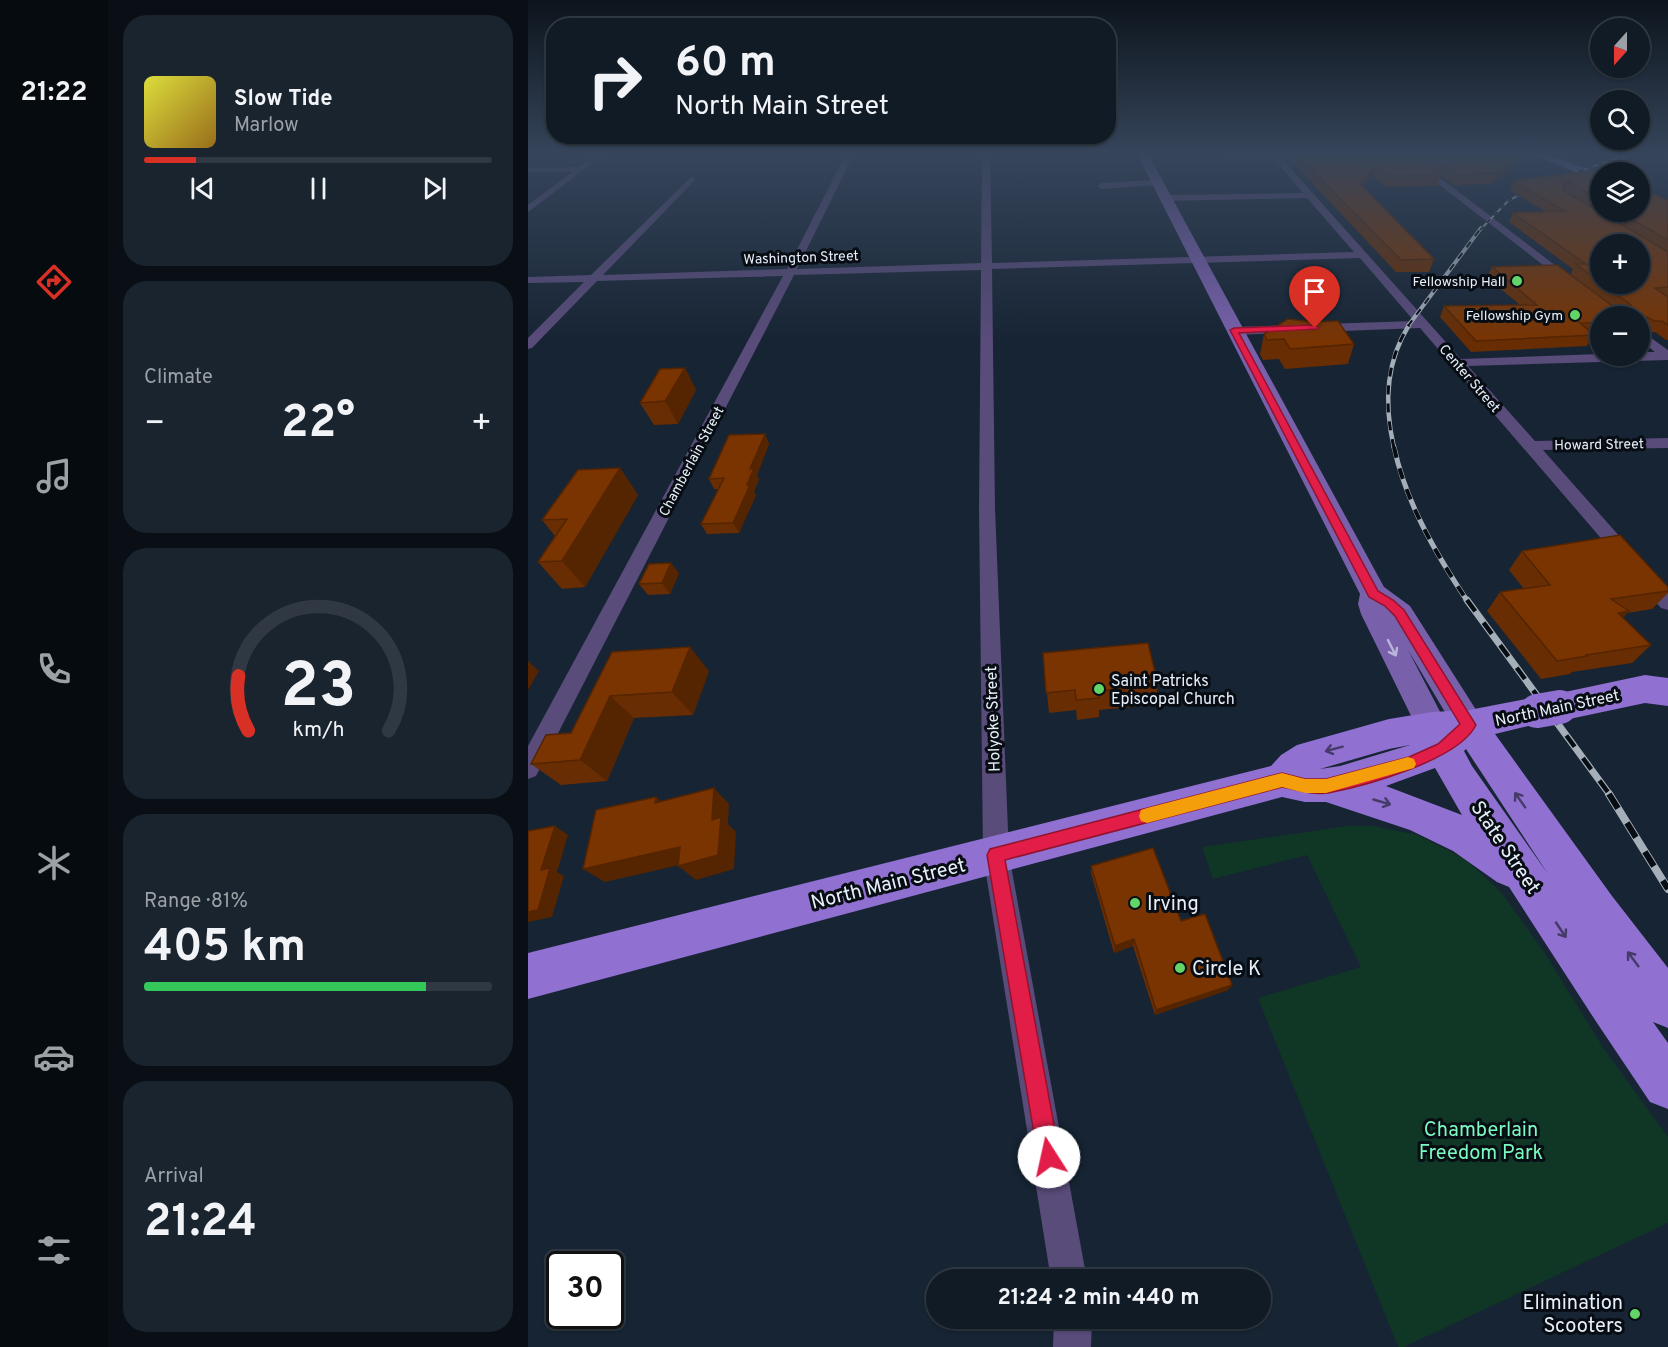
<!DOCTYPE html>
<meta charset="utf-8">
<style>
:root{--surface:#101b26;--page:#19242e;--text:#f1f3f6;--muted:#9ca1a7;--line:#303943;--accent:#d93025}
body{margin:0;font-family:Overpass,sans-serif;background:var(--page);color:var(--text);height:100vh;display:flex;flex-direction:column;font-size:22px;white-space:nowrap}
*{box-sizing:border-box;margin:0}
p{font-size:20px;color:var(--muted)}
.icon{flex:none;width:33px;height:33px;fill:none;stroke:currentColor;stroke-width:2;stroke-linecap:round;stroke-linejoin:round}
.map{position:relative;flex:1;overflow:hidden}
.drawer{display:flex;flex-direction:column;gap:15px;padding:15px;background:#090f15;width:420px}
.drawer>*{flex:none}
.guide{position:absolute;left:18px;top:18px;width:570px;height:126px;border-radius:24px;box-shadow:0 2px 4px #0004,0 0 0 2px var(--line);background:#101b26;color:var(--text);overflow:hidden}
.needle{width:39px;rotate:201deg}
.controls{position:absolute;left:1062px;top:18px;display:grid;gap:12px}
.controls a{display:grid;place-items:center;width:60px;height:60px;border-radius:50%;background:var(--surface);box-shadow:0 2px 4px #0004,0 0 0 2px var(--line);font-size:30px}
.speed{position:absolute;left:18px;top:1251px;display:flex;gap:12px;font-size:30px;font-weight:700;text-align:center}
.speed>*{display:grid;place-content:center;width:78px;height:78px;border-radius:50%;background:var(--surface);box-shadow:0 2px 4px #0004,0 0 0 2px var(--line);line-height:1}
.speed .limit{border:3px solid #111;border-radius:9px;background:#fff;color:#111}
.pin{position:absolute;display:grid;place-items:center;width:51px;height:51px;color:#fff;margin:-62px -26px;border-radius:50% 50% 50% 0;rotate:-45deg;box-shadow:0 0 6px #0007}
.pin .icon{rotate:45deg}
.me{position:absolute;width:66px;margin:-33px;rotate:350deg;stroke-linejoin:round;filter:drop-shadow(0 0 4px #0008)}
.turn{display:flex;align-items:center;gap:21px;height:126px;padding:0 30px;font-size:27px}
.turn .icon{width:78px;height:78px;stroke-width:2.5}
.turn b{display:block;font-size:42px;line-height:51px}
.big{font-size:45px;font-weight:700;line-height:1.1}
.drawer .widget{flex:1;display:flex;flex-direction:column;justify-content:center;gap:9px;min-width:0;padding:0 21px;border-radius:24px;background:var(--page)}
.drawer .dial{align-items:center;gap:0}
.dial svg{height:156px;overflow:visible;fill:none;stroke:var(--line);stroke-width:7;stroke-linecap:round;text-anchor:middle}
.dial text{fill:var(--text);stroke:none}
.song{display:flex;align-items:center;gap:18px}
.cover{width:72px;height:72px;border-radius:9px;background:linear-gradient(135deg,hsl(60 70% 55%),hsl(40 70% 35%))}
.played{height:6px;border-radius:3px;background:linear-gradient(90deg,var(--accent) 15%,var(--line) 15%)}
.keys{display:flex;justify-content:space-around;direction:ltr}
.heat{display:flex;justify-content:space-between;align-items:center;font-size:33px;direction:ltr}
.charge{height:9px;border-radius:4px;background:linear-gradient(90deg,#34c759 81%,var(--line) 0)}
.trip{position:absolute;left:398px;top:1269px;width:345px;height:60px;border-radius:30px;background:var(--surface);box-shadow:0 2px 4px #0004,0 0 0 2px var(--line);font-weight:700;line-height:60px;text-align:center}
main{display:flex;flex:1;min-height:0}
.menu{display:flex;flex-direction:column;width:108px;justify-content:space-around;align-items:center;background:#060b0f;color:var(--muted)}
.menu .icon{width:42px;height:42px}
.menu .on{color:var(--accent)}
.menu b{font-size:27px;color:var(--text)}
.map>svg:first-child{display:block}
</style>
<main>
<nav class="menu">
<b>21:22</b>
<svg class="icon on" aria-label="directions" viewBox="0 0 24 24"><path d="M12 3l9 9-9 9-9-9zM9 14v-3h6M13 9l2 2-2 2"/></svg>
<svg class="icon" aria-label="music" viewBox="0 0 24 24"><path d="M9 18V5l10-2v13"/><circle cx="6" cy="18" r="3"/><circle cx="16" cy="16" r="3"/></svg>
<svg class="icon" aria-label="phone" viewBox="0 0 24 24"><path d="M5 4h4l2 5-3 2q2 4 5 5l2-3 5 2v4C11 20 4 13 5 4z"/></svg>
<svg class="icon" aria-label="climate" viewBox="0 0 24 24"><path d="M12 3v18M4 7l16 10M4 17L20 7"/></svg>
<svg class="icon" aria-label="car" viewBox="0 0 24 24"><path d="M5 17H2v-5l4-1 3-4h7l3 4 3 1v5h-3M9 17h6M6 11h13"/><circle cx="7" cy="17" r="2"/><circle cx="17" cy="17" r="2"/></svg>
<svg class="icon" aria-label="filters" viewBox="0 0 24 24"><path d="M4 7h16M4 17h16"/><circle cx="9" cy="7" r="2"/><circle cx="15" cy="17" r="2"/></svg>
</nav>
<section class="drawer">
<div class="widget">
<div class="song"><i class="cover"></i><div><b>Slow Tide</b><p>Marlow</p></div></div>
<div class="played"></div>
<div class="keys"><svg class="icon" aria-label="previous" viewBox="0 0 24 24"><path d="M18 5L8 12l10 7zM5 5v14"/></svg><svg class="icon" aria-label="pause" viewBox="0 0 24 24"><path d="M8 5v14M16 5v14"/></svg><svg class="icon" aria-label="next" viewBox="0 0 24 24"><path d="M6 5l10 7-10 7zM19 5v14"/></svg></div>
</div>
<div class="widget"><p>Climate</p>
<div class="heat"><a>−</a><b class="big">22°</b><a>+</a></div>
</div>
<div class="widget dial"><svg viewBox="0 0 100 80">
<path d="M14 69A42 42 0 1 1 86 69"/>
<path d="M14 69A42 42 0 0 1 9 41" stroke="#d93025"/>
<text x="50" y="56" font-size="32" font-weight="700">23</text>
<text x="50" y="72" font-size="11">km/h</text>
</svg></div>
<div class="widget"><p>Range · 81%</p><b class="big">405 km</b><div class="charge"></div></div>
<div class="widget"><p>Arrival</p><b class="big">21:24</b></div>
</section>
<div class="map">
<svg width="1140" height="1347" viewBox="0 0 1140 1347">
<rect width="100%" height="100%" fill="#162433"/>
<polygon fill="#103626" points="819,826 845,826 890,835 937,859 974,893 1016,952 1076,1049 1140,1137 1140,1223 876,1347 870,1347 730,998 833,967 779,855 685,879 674,847"/>
<g fill="none" stroke-linecap="round" stroke-linejoin="round">
<g fill="#594b7a" fill-rule="evenodd">
<polygon points="70,152 79,152 0,212 0,205 44,172 0,172 0,168 51,167"/>
<polygon points="319,152 327,152 269,269 453,263 454,152 462,152 464,263 826,252 779,198 636,201 632,198 636,195 775,193 740,152 748,152 933,359 1072,354 1112,356 1112,352 1127,352 1112,340 1112,330 1140,350 1140,360 940,366 1007,441 1140,438 1140,448 1015,450 1140,591 1140,610 1133,608 892,328 706,335 700,331 706,327 886,321 832,258 464,269 467,508 481,855 559,1280 523,1280 455,855 451,508 453,270 266,275 8,776 0,779 0,746 255,276 69,281 4,348 0,349 0,338 56,282 0,283 0,277 63,275 163,177 166,177 166,181 75,275 259,269"/>
<polygon points="869,152 878,152 1094,316 1081,316"/>
<polygon points="629,180 632,181 632,185 573,189 569,186 573,183"/>
<polygon points="526,1318 564,1318 563,1347 525,1347"/>
</g>
<polygon fill="#7860ab" fill-rule="evenodd" points="608,152 619,152 856,587 882,606 952,716 957,725 952,734 941,738 930,734 880,650 920,727 915,736 904,740 893,736 833,614 830,604 832,594"/>
<g fill="#9070d1" fill-rule="evenodd">
<polygon points="998,152 1015,152 1072,174 1072,182"/>
<path d="M1117 675 1140 678V706L1117 703 1032 721 1023 718 1021 721 967 734 1084 896 1140 968V1028L1125 1022 1140 1043V1109L1122 1102 1067 1020 981 887 969 882 925 851 882 830 798 802H777L754 797 0 999V953L743 766 753 755 769 745 861 719 904 712 941 710 1009 697 1018 700 1020 697 1032 693ZM882 745 812 766 792 769 861 749ZM938 749 1020 874 944 766 936 751ZM907 768 934 815 858 786Z"/>
</g>
<defs>
<g id="rail-far5">
<polyline points="1032,178 1105,152"/>
<polyline points="952,230 980,201 1004,188"/>
</g>
<polyline id="rail-far4" points="880,326 953,228"/>
<path id="rail-far3" d="M866 448C856 405 857 363 881 325"/>
<path id="rail-far2" d="M866 447C878 503 908 554 940 602"/>
<polyline id="rail-far1" points="939,600 1082,795"/>
<polyline id="rail" points="1081,794 1140,889"/>
</defs>
<use href="#rail-far5" stroke="#a4afba" stroke-width="2"/>
<use href="#rail-far4" stroke="#a4afba" stroke-width="4"/>
<use href="#rail-far3" stroke="#a4afba" stroke-width="4.5"/>
<use href="#rail-far2" stroke="#a4afba" stroke-width="5"/>
<use href="#rail-far1" stroke="#a4afba" stroke-width="7"/>
<use href="#rail" stroke="#a4afba" stroke-width="8"/>
<use href="#rail-far5" stroke="#070d13" stroke-width="1.5" stroke-dasharray="5" stroke-linecap="butt"/>
<use href="#rail-far4" stroke="#070d13" stroke-width="2" stroke-dasharray="7" stroke-linecap="butt"/>
<use href="#rail-far3" stroke="#070d13" stroke-width="3" stroke-dasharray="9" stroke-linecap="butt"/>
<use href="#rail-far2" stroke="#070d13" stroke-width="4" stroke-dasharray="11" stroke-linecap="butt"/>
<use href="#rail-far1" stroke="#070d13" stroke-width="4.5" stroke-dasharray="14" stroke-linecap="butt"/>
<use href="#rail" stroke="#070d13" stroke-width="6" stroke-dasharray="17" stroke-linecap="butt"/>
<polyline stroke="#9070d1" stroke-width="34" points="1009,711 1032,707"/>
</g>
<g fill="#682d02" fill-rule="evenodd">
<polygon points="693,152 742,152 741,157 696,158"/>
<polygon points="751,152 1001,152 999,157 963,184 926,185 913,176 909,186 858,187 845,176 835,187 906,259 901,272 868,272 759,156 755,157"/>
<path d="M1072 175V212H1112L1140 200V340H1138L1127 332H1119L1112 328V329V316H1072V333L1064 334 1066 335 1059 346 943 352 912 317 916 306 992 305 959 277 964 267 1043 274 1045 269 981 222 985 213 1018 212 982 190 985 181ZM1072 244 1112 284H1072Z"/>
<polygon points="736,334 826,344 820,364 757,369 751,359 735,360 732,354"/>
<polygon points="157,368 168,390 150,424 126,425 112,403"/>
<polygon points="237,434 241,444 229,475 231,479 226,492 228,495 211,533 179,534 173,524 191,489 186,489 181,479"/>
<polygon points="92,468 110,495 57,587 34,589 10,562 27,536 14,520"/>
<polygon points="994,551 1140,587 1140,593 1124,609 1099,613 1095,618 1123,645 1104,663 1044,672 1042,674 1013,679 959,611 972,592 996,589 981,570"/>
<polygon points="151,573 142,594 120,595 111,584"/>
<polygon points="84,652 181,671 165,715 106,718 79,781 33,785 3,764 43,733"/>
<polygon points="515,653 630,685 627,705 571,710 571,717 549,720 548,710 521,713"/>
<polygon points="563,866 653,921 700,990 627,1015 605,946 586,953 563,873"/>
</g>
<g fill="#552401">
<polygon points="996,152 1001,152 999,157 963,184 967,173"/>
<polygon points="848,166 845,176 828,193 831,183"/>
<polygon points="1041,182 1037,191 1031,193 1035,184"/>
<polygon points="157,368 168,390 150,424 137,401"/>
<polygon points="237,434 241,444 229,475 231,479 226,492 228,495 211,533 205,523 219,485 222,469"/>
<polygon points="92,468 110,495 57,587 34,561"/>
<polygon points="143,563 151,573 142,594 134,583"/>
<polygon points="1101,611 1084,629 1090,613"/>
<polygon points="162,647 181,671 165,715 144,692"/>
<polygon points="0,661 11,671 0,690"/>
<polygon points="82,696 106,718 79,781 52,760"/>
<polygon points="186,788 201,804 200,824 208,832 206,869 168,880 150,866"/>
<polygon points="128,797 146,812 127,803"/>
<polygon points="27,826 40,835 29,872 36,876 24,917 0,922 0,912"/>
<polygon points="152,847 169,861 77,882 55,869"/>
<polygon points="606,939 605,946 586,953 587,946"/>
<polygon points="704,985 700,990 627,1015 628,1010"/>
</g>
<g fill="#793402" stroke="#552401" stroke-width="1.5">
<polygon points="766,152 882,152 913,175 861,176 848,166 831,183 906,259 873,260"/>
<polygon points="899,152 996,152 967,173 930,175"/>
<polygon points="1061,171 1072,175 1072,200 1041,182 1035,184 1036,191 1140,252 1140,287 1127,288 1140,297 1140,325 1134,321 1126,321 1119,317 1117,321 1112,322 1112,316 1072,316 1072,323 1052,323 1066,335 948,341 916,306 1009,305 964,267 1029,265 1086,307 1101,308 1103,305 1074,284 1112,284 1112,244 1072,244 1072,282 1048,264 1058,264 985,213 1037,211 985,181"/>
<polygon points="1112,189 1140,200 1140,240 1091,212 1112,212"/>
<polygon points="760,319 783,322 810,321 826,344 762,349 756,339 739,340 736,334"/>
<polygon points="157,368 137,401 112,403 132,369"/>
<polygon points="237,434 222,469 226,468 219,485 222,485 205,523 173,524 196,478 181,479 201,435"/>
<polygon points="92,468 34,561 10,562 39,519 14,520 50,470"/>
<polygon points="1092,535 1140,587 1140,591 1083,599 1101,611 1090,613 1123,645 1058,655 1059,656 1029,661 972,592 1022,585 994,551"/>
<polygon points="143,563 134,583 111,584 121,564"/>
<polygon points="620,643 630,685 569,691 571,698 548,700 547,690 518,693 515,653"/>
<polygon points="162,647 144,692 82,696 52,760 3,764 18,735 43,733 84,652"/>
<polygon points="186,788 184,820 193,817 190,855 150,866 152,847 55,869 68,810 128,797 127,803"/>
<polygon points="27,826 13,870 22,868 10,910 0,912 0,831"/>
<polygon points="625,848 653,921 677,914 704,985 628,1010 606,939 587,946 563,866"/>
</g>
<defs><path id="oneway-shaft" d="M-6 0H5M1.5-3L5.5 0L1.5 3" fill="none" stroke-width="1.6" stroke-linecap="round" stroke-linejoin="round" transform="scale(1.5)"/></defs>
<use stroke="#bab6da" href="#oneway-shaft" transform="translate(864 648) rotate(63)"/>
<g stroke="#453a68">
<use href="#oneway-shaft" transform="translate(806 749) rotate(165)"/>
<use href="#oneway-shaft" transform="translate(992 800) rotate(-125)"/>
<use href="#oneway-shaft" transform="translate(854 802) rotate(16)"/>
<use href="#oneway-shaft" transform="translate(1033 930) rotate(56)"/>
<use href="#oneway-shaft" transform="translate(1105 959) rotate(-127)"/>
</g>
<linearGradient id="sky" x2="0" y2="1"><stop stop-color="#0c141c"/><stop offset="0.45" stop-color="#36455b"/><stop offset="1" stop-color="#36455b" stop-opacity="0"/></linearGradient>
<rect width="1140" height="341" fill="url(#sky)"/>
<path fill="#e11d48" stroke="#92132f" stroke-width="1.5" d="M787 325 791 328 790 329 711 333 850 591 865 600 876 610 948 725C931 760 837 786 800 793 784 795 769 790 754 787L477 860 532 1157 528 1165 521 1168 513 1165 510 1157 459 855 462 849 754 773 777 779H798L881 757 910 744 932 724 867 616 857 606 841 597 702 330 706 328Z"/>
<polygon fill="#f59e0b" points="880,757 886,759 888,764 886,768 798,793 777,793 754,787 619,823 613,821 611,816 613,810 619,808 754,773 777,779 798,779"/>
<g fill="#63d468" stroke="#070d13" stroke-width="2">
<circle cx="989" cy="281" r="6"/>
<circle cx="1047" cy="315" r="6"/>
<circle cx="571" cy="689" r="6"/>
<circle cx="607" cy="903" r="6"/>
<circle cx="652" cy="968" r="6"/>
<circle cx="1107" cy="1314" r="6"/>
</g>
<g text-anchor="middle" stroke-width="6" stroke-linejoin="round" paint-order="stroke">
<g font-size="14" fill="#e6eff9" stroke="#070d13">
<text transform="translate(273 257) rotate(-2)" y="5">Washington Street</text>
<text transform="translate(942 378) rotate(49)" y="5">Center Street</text>
<text transform="translate(1071 444) rotate(-1)" y="5">Howard Street</text>
<text transform="translate(163 461) rotate(-62)" y="5">Chamberlain Street</text>
</g>
<g font-size="14" fill="#e6eff9" stroke="#070d13" text-anchor="end">
<text x="977" y="286">Fellowship Hall</text>
<text x="1035" y="320">Fellowship Gym</text>
</g>
<g font-size="16" fill="#e6eff9" stroke="#070d13" text-anchor="start">
<text x="583" y="686">Saint Patricks<tspan x="583" dy="18">Episcopal Church</tspan></text>
</g>
<g font-size="16" fill="#e6eff9" stroke="#070d13">
<text transform="translate(1029 707) rotate(-12)" y="6">North Main Street</text>
<text transform="translate(464 719) rotate(-92)" y="6">Holyoke Street</text>
</g>
<g font-size="20" fill="#e6eff9" stroke="#070d13">
<text transform="translate(978 847) rotate(56)" y="7">State Street</text>
<text transform="translate(360 883) rotate(-14)" y="7">North Main Street</text>
</g>
<g font-size="20" fill="#e6eff9" stroke="#070d13" text-anchor="start">
<text x="619" y="910">Irving</text>
<text x="664" y="975">Circle K</text>
<text x="1095" y="1309" text-anchor="end">Elimination<tspan x="1095" dy="23">Scooters</tspan></text>
</g>
<g font-size="20" fill="#7afac1" stroke="#070d13">
<text x="953" y="1136">Chamberlain<tspan x="953" dy="23">Freedom Park</tspan></text>
</g>
</g>
</svg>
<div class="controls">
<a><svg class="needle" viewBox="-14 -14 28 28"><path d="M0-13l5 13h-10z" fill="#e53935"/><path d="M0 13l5-13h-10z" fill="#9ca1a7"/></svg></a>
<a><svg class="icon" aria-label="search" viewBox="0 0 24 24"><circle cx="10" cy="10" r="6"/><path d="M15 15l6 6"/></svg></a>
<a><svg class="icon" aria-label="layers" viewBox="0 0 24 24"><path d="M12 4l9 5-9 5-9-5zM3 14l9 5 9-5"/></svg></a>
<a>+</a>
<a>−</a>
</div>
<div class="speed"><div class="limit">30</div></div>
<div class="pin" style="left:787px;top:328px;background:#d93025"><svg class="icon" aria-label="arrive" viewBox="0 0 24 24"><path d="M6 21V4h12l-3 4 3 4H6"/></svg></div>
<svg class="me" style="left:521px;top:1157px" viewBox="-20 -20 40 40"><circle r="19" fill="#fff"/><path d="M0-13L10 11 0 6-10 11z" fill="#e11d48"/></svg>
<div class="trip">21:24 · 2 min · 440 m</div>
<div class="guide">
<div class="turn"><svg class="icon" aria-label="right" viewBox="0 0 24 24"><path d="M7 20v-9h11M14 6l5 5-5 5"/></svg><div><b>60 m</b>North Main Street</div></div>
</div>
</div>
</main>
